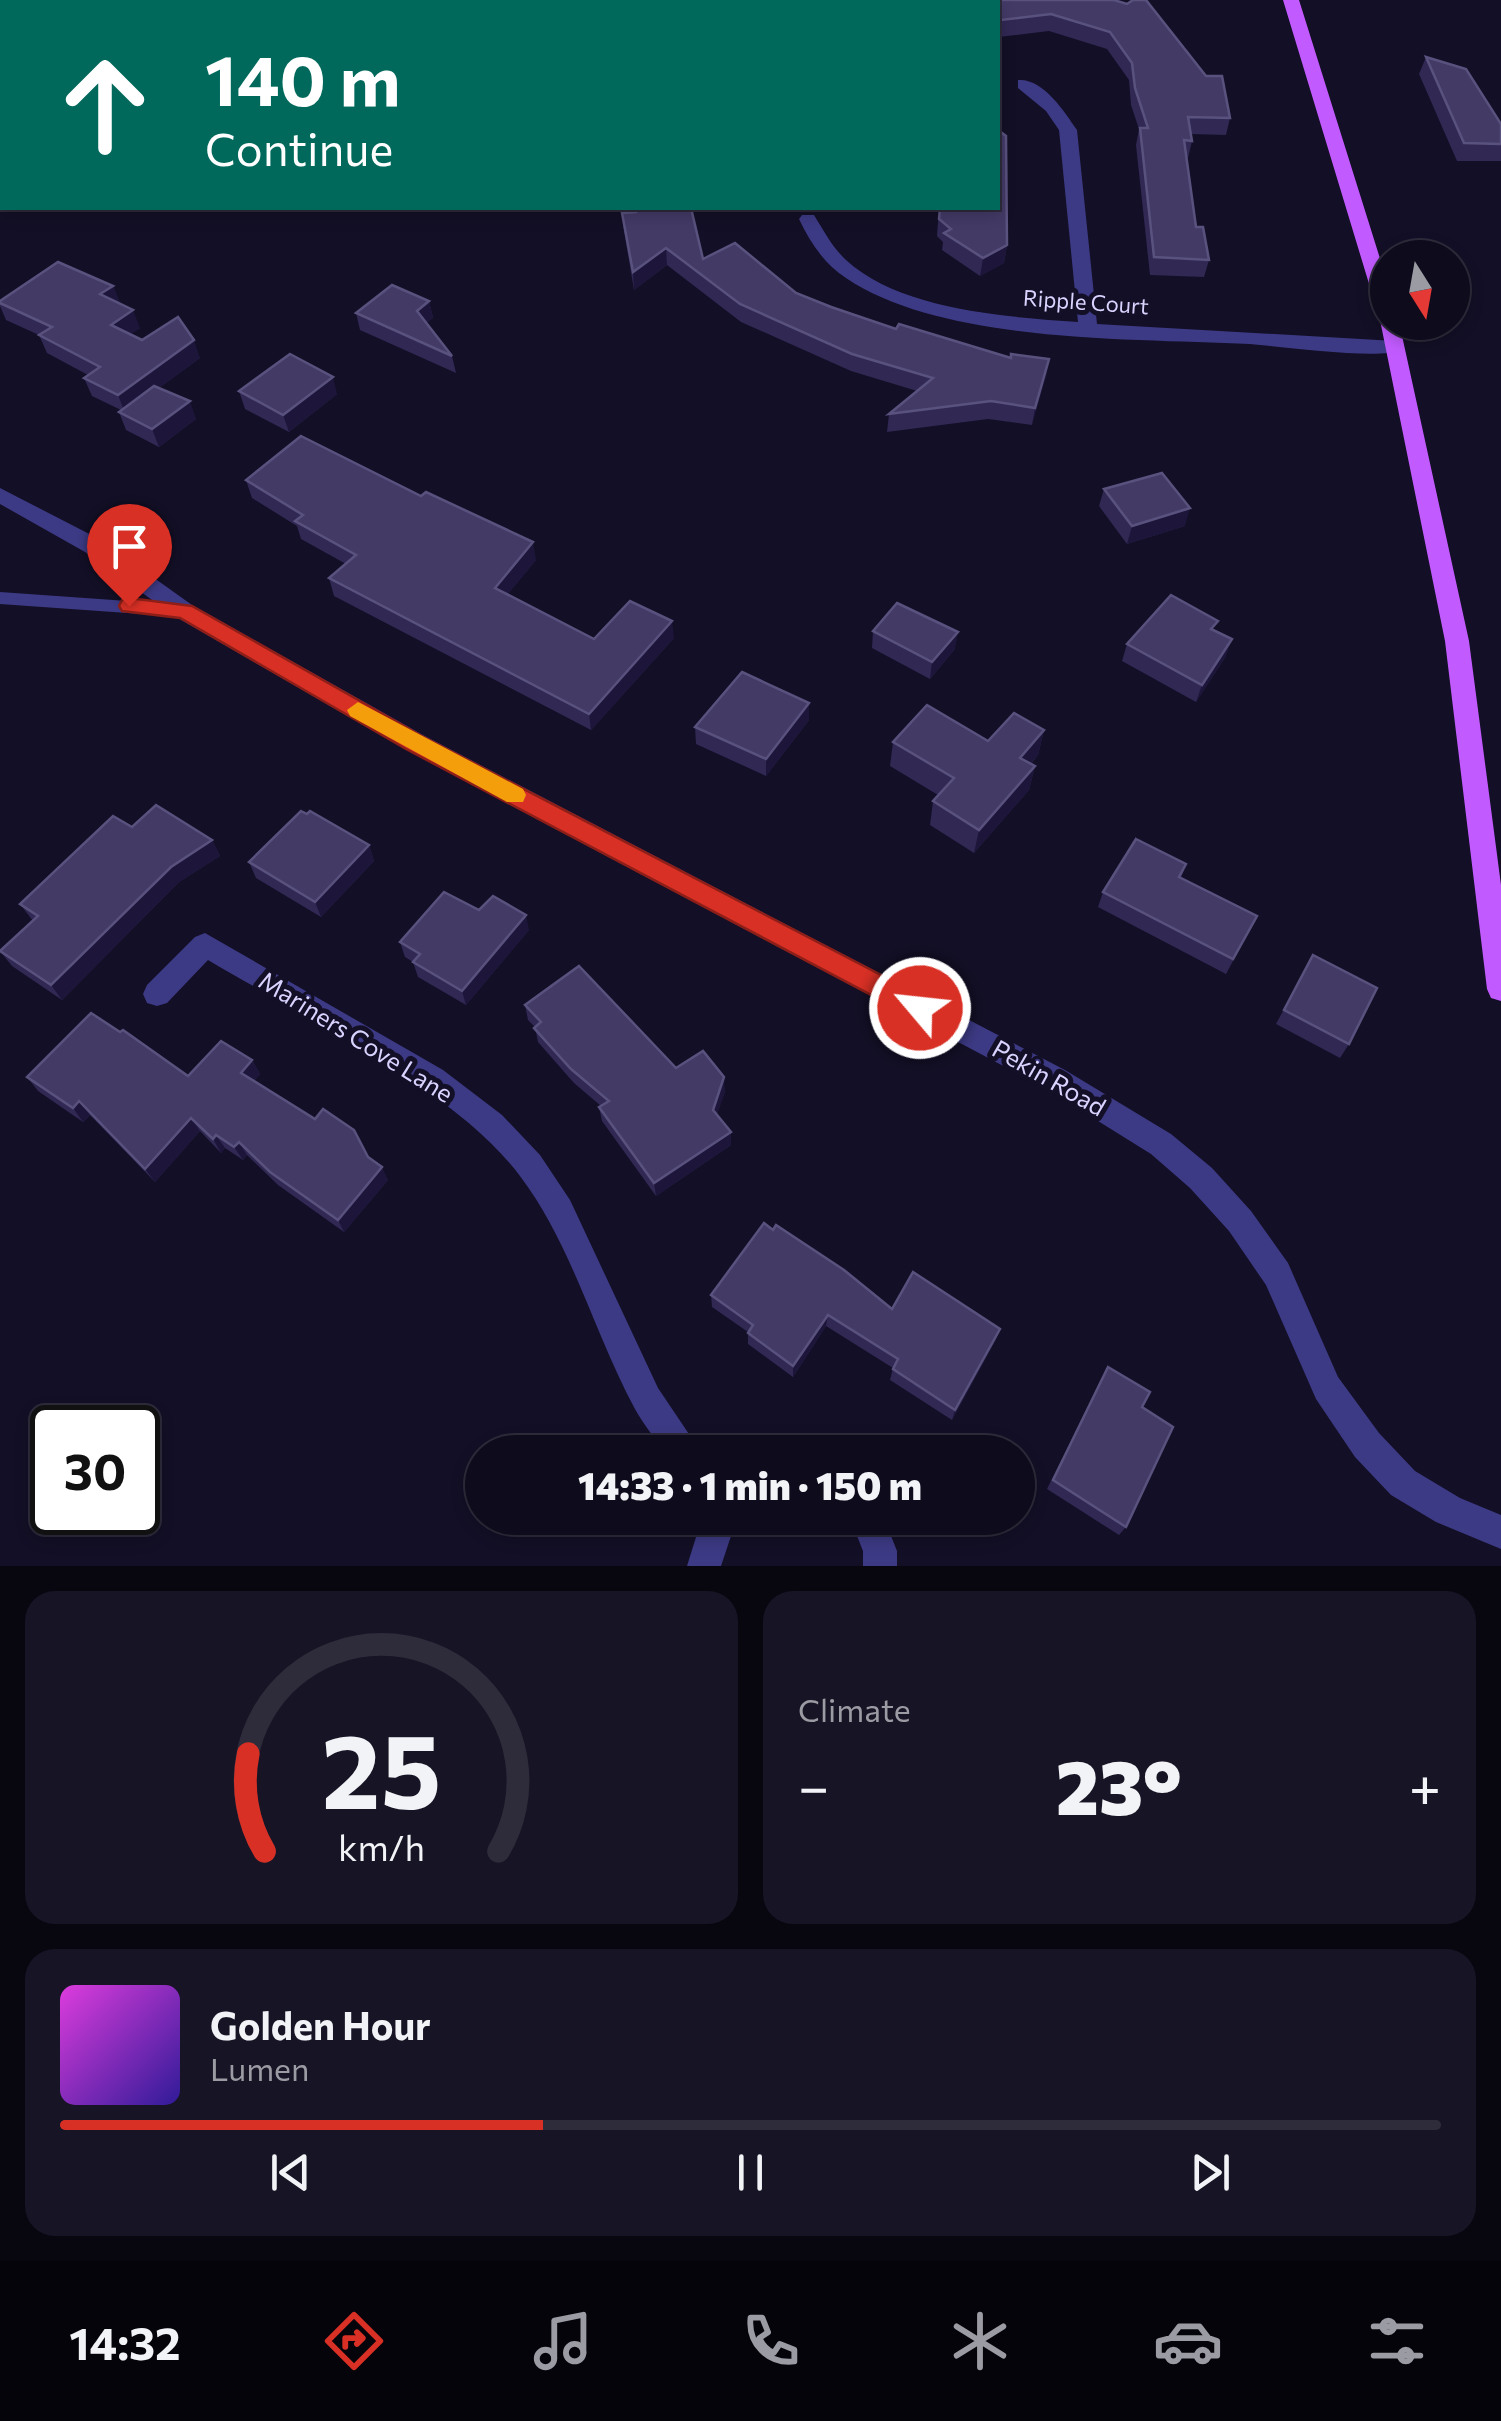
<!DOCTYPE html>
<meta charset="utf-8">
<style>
:root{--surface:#0e0b1c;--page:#171425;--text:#f1f3f6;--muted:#9b9ba3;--line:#2e2b3b;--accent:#d93025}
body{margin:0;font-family:Commissioner,sans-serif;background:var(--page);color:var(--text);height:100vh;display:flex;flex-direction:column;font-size:38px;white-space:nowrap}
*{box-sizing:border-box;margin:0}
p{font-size:32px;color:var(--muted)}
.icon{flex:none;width:55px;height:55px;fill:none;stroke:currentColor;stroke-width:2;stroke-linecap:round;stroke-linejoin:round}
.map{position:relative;height:1566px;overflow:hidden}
.sheet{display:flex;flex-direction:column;gap:25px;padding:25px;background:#08060f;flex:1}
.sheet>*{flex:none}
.banner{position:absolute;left:0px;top:0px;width:1000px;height:210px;box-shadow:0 5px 15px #0003,0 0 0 2px var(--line);background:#00695c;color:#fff;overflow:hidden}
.needle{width:65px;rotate:169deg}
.fabs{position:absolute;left:1370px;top:240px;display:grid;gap:20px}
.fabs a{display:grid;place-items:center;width:100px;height:100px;border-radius:50%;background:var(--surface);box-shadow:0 5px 15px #0003,0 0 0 2px var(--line);font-size:50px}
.speed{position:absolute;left:30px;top:1405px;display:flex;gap:20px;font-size:50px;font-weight:700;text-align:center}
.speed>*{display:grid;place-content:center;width:130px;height:130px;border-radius:50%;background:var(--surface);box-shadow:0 5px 15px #0003,0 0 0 2px var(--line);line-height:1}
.speed .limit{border:5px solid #111;border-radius:15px;background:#fff;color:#111}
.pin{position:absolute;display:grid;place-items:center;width:85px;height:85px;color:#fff;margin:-102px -42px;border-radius:50% 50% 50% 0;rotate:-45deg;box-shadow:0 0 10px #0007}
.pin .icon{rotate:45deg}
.me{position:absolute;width:110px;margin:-55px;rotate:298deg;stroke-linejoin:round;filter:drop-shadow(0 0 8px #0008)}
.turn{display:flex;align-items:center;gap:35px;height:210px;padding:0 40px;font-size:45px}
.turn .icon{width:130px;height:130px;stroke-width:2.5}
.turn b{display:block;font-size:70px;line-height:85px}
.big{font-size:75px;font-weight:800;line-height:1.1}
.sheet .widget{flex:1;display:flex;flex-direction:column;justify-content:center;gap:15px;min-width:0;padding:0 35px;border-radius:30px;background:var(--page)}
.sheet .dial{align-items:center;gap:0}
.dial svg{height:260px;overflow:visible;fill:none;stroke:var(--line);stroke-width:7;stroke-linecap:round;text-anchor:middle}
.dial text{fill:var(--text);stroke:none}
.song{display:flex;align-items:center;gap:30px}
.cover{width:120px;height:120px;border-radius:15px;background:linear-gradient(135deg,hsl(300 70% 55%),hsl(250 70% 35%))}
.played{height:10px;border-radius:5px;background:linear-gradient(90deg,var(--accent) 35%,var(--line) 35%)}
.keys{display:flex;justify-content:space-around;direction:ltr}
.heat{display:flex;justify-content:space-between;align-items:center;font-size:55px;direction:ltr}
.sheet .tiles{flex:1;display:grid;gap:25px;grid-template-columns:1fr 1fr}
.widget:last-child{grid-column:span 2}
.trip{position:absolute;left:465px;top:1435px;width:570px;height:100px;border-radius:50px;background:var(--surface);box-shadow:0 5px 15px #0003,0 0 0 2px var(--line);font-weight:800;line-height:100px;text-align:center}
.menu{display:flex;height:160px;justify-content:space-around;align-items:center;background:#06040b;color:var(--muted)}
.menu .icon{width:70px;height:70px}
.menu .selected{color:var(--accent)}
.menu b{font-size:45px;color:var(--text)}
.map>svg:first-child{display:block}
</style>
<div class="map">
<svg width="1501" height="1566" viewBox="0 0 1501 1566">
<rect width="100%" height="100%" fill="#130f26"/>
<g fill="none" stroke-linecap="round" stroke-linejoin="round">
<rect fill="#0a1f44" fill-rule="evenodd" x="0" y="30" width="2" height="30"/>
<polygon fill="#3d3a85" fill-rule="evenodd" points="0,592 184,605 192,611 184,617 0,604"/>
<g fill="#3d3a85" fill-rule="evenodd">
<path d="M1018 80C1043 78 1064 111 1077 130L1097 324 1395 341 1402 343V351C1371 359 1286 347 1250 344 1133 338 944 344 846 278 824 264 810 242 799 219L802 215H814C824 231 832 247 846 260 900 310 1007 317 1078 322L1059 130 1046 111 1018 88Z"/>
<polygon points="0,488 101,540 192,605 423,735 1065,1070 1171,1134 1212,1168 1251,1211 1288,1263 1338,1377 1379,1433 1415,1471 1460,1498 1501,1515 1501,1549 1436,1522 1391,1495 1355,1457 1316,1399 1266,1285 1229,1231 1190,1188 1151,1154 1045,1088 405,749 176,617 85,552 0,504"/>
<path d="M205 933 443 1070 502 1115 540 1155 570 1200 658 1388 701 1452H665C655 1438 643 1424 635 1409 594 1333 572 1245 520 1176 455 1089 302 1016 208 960L167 1003 157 1006 147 1003 143 994 147 985 195 937Z"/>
<polygon points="702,1518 737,1518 721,1566 687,1566"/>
<polygon points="850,1518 884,1518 897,1551 897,1566 863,1566 863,1551"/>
</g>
<polygon fill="#c25bff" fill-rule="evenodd" points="1283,0 1299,0 1388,284 1388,322 1399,322 1469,641 1501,885 1501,1001 1491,998 1487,989 1445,641 1380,320"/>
</g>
<g fill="#312854">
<polygon points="989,0 1114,0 1230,118 1226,135 1191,134 1192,141 1188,158 1186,158 1196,227 1209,260 1204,277 1150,275 1136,145 1139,129 1131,105 1129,80 1107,49 1049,31 998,37 998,2 989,2"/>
<polygon points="1426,57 1501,124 1501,161 1457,161 1419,74"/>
<polygon points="939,208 998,208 1007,245 1004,263 980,276 942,250 943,242 937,236"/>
<polygon points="622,213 703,259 896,329 1011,358 1049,359 1032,425 988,419 887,432 889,414 917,391 851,371 741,322 667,265 634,290 624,231"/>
<polygon points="113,286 120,303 140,328 130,334 142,340 200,358 159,388 196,419 159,447 126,430 119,412 121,410 92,396 84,378 88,375 47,353 39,335 6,320 0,306 0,301"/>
<polygon points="429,301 433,318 426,323 452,356 456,373 360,330 356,313"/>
<polygon points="239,391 337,394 289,432 245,409"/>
<polygon points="246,480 536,560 507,595 594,639 674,638 591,730 334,596 329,578 346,564 301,539 297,526 252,498"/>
<polygon points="1104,489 1185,526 1127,544 1099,506"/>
<polygon points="1214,630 1226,656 1196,702 1122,661 1127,644"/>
<polygon points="873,631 955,649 930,679 872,648"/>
<polygon points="809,720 766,776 696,744 695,727"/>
<polygon points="1044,730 1038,755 1031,764 1035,766 1029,790 974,853 930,825 933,801 938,795 890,766 893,742 988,741"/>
<polygon points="132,827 212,840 220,856 179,882 62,1000 12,966 0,951 33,921 20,904"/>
<polygon points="369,845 374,861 321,917 256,878 249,862"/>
<polygon points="1186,864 1181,878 1257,916 1226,974 1098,907 1103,892"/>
<polygon points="479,910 529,930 466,1005 418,977 413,962 405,957 400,942"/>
<polygon points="1313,955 1349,1044 1340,1058 1276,1024"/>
<polygon points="525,1005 676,1068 725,1091 717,1114 731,1132 731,1145 656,1196 602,1121 599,1107 601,1106 574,1083 538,1042 535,1027 528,1020"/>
<polygon points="252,1060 260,1074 254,1081 368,1157 388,1180 344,1232 278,1185 247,1155 243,1160 225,1148 221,1153 200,1131 155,1182 90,1115 83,1122 38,1091 27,1077 188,1076"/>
<polygon points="773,1230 892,1309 1000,1329 995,1341 952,1420 890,1380 893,1368 826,1326 793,1377 748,1344 748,1332 712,1307 711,1295"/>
<polygon points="1108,1367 1142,1407 1126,1527 1119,1535 1047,1489"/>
</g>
<g fill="#1d163a">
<polygon points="1007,245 1004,263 980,276 983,258"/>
<polygon points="666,248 667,265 634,290 633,272"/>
<polygon points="113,286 120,303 100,294"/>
<polygon points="429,301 433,318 420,328 417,311"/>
<polygon points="133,310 140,328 118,343 111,325"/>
<polygon points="194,340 200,358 125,413 118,395"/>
<polygon points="1049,359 1046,377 1032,425 1035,408"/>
<polygon points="333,377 337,394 289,432 283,415"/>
<polygon points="190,401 196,419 159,447 152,429"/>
<polygon points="1190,508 1185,526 1127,544 1132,526"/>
<polygon points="533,542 536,560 498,606 495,588"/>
<polygon points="672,621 674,638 591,730 589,714"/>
<polygon points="958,632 955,649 930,679 932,662"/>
<polygon points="1232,639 1226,656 1196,702 1202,685"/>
<polygon points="809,703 809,720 766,776 766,759"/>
<polygon points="1044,730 1038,755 1015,782 1020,758"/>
<polygon points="1035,766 1029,790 974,853 979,830"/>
<polygon points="212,840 220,856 179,882 62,1000 51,985 171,867"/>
<polygon points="369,845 374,861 321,917 315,902"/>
<polygon points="526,915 529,930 466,1005 462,991"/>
<polygon points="252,1060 260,1074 249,1086 241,1073"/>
<polygon points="724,1077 725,1091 714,1123 713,1110"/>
<polygon points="79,1101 90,1115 83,1122 73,1108"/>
<polygon points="191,1118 200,1131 155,1182 145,1169"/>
<polygon points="731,1132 731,1145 656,1196 654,1183"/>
<polygon points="216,1135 225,1148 221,1153 213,1139"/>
<polygon points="239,1142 247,1155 243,1160 234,1147"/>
<polygon points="382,1167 388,1180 344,1232 338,1220"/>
<polygon points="828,1315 826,1326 793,1377 793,1366"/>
<polygon points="1000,1329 995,1341 952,1420 955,1410"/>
</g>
<g fill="#433a66" stroke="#5a527e" stroke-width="2.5">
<polygon points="989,0 1114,0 1127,4 1133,0 1146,0 1206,76 1222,76 1230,118 1188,117 1192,141 1184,140 1196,227 1203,227 1209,260 1154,257 1140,128 1148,128 1135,88 1132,63 1110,32 1051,14 1001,20 998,14 998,2 991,2"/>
<polygon points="1426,57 1466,69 1501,124 1501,144 1464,143"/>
<polygon points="998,130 1006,136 1007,245 983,258 944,233 951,229 939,219 940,208 998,208"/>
<polygon points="636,208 691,208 703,259 735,243 796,293 831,307 896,329 899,324 1011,358 1011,354 1049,359 1035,408 991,401 889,414 933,378 852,354 740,304 666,248 633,272 622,213 636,212"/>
<polygon points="58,262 113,286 100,294 133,310 111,325 142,340 178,317 194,340 118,395 84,378 100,367 39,335 52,327 0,303 0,301"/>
<polygon points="392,285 429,301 417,311 452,356 356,313"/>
<polygon points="290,354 333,377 283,415 239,391"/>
<polygon points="154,386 190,401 152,429 119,412"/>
<polygon points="301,436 421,496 426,492 533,542 495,588 594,639 630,601 672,621 589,714 329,578 356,555 295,521 303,515 246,480"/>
<polygon points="1162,473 1190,508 1132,526 1104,489"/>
<polygon points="1171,595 1218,621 1211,629 1232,639 1202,685 1127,644"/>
<polygon points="897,603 958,632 932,662 873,631"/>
<polygon points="742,672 809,703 766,759 695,727"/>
<polygon points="927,705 988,741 1014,713 1044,730 1020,758 1035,766 979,830 933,801 954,778 893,742"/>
<polygon points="156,805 212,840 171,867 51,985 0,951 38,916 20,904 113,816 132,827"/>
<polygon points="301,811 307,814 310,811 369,845 315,902 249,862"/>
<polygon points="1136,839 1186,864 1179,877 1257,916 1233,959 1103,892"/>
<polygon points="444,892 479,910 493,896 526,915 462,991 413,962 420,954 400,942"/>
<polygon points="1313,955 1377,988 1349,1044 1284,1010"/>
<polygon points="579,966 676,1068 703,1051 724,1077 713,1110 731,1132 654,1183 599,1107 609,1101 571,1069 534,1028 541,1022 525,1005"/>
<polygon points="91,1013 120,1032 123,1030 188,1076 221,1041 252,1060 241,1073 315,1119 323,1109 354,1130 368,1157 382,1167 338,1220 270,1172 239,1142 234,1147 216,1135 213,1139 191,1118 145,1169 79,1101 73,1108 27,1077"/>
<polygon points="764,1223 773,1230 776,1225 844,1270 892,1309 913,1272 1000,1329 955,1410 893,1369 898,1359 828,1315 793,1366 748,1333 753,1325 711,1295"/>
<polygon points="1108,1367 1150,1392 1142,1407 1173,1427 1126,1527 1053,1480"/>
</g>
<polygon fill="#d93025" stroke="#8d1f18" stroke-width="2.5" points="129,598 192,606 422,736 929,1000 933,1008 929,1016 920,1019 911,1016 406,749 180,618 122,611 119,606 122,600"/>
<polygon fill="#f59e0b" points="358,702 523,789 526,795 523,802 507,802 350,716 347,710"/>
<g text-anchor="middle" stroke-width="10" stroke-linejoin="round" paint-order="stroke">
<g font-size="22" fill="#d9d4ff" stroke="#130f26">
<text transform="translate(1086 302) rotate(4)" y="8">Ripple Court</text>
</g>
<g font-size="25" fill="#d9d4ff" stroke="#130f26">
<text transform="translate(356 1037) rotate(32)" y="9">Mariners Cove Lane</text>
<text transform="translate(1049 1078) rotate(30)" y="9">Pekin Road</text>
</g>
</g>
</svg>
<div class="fabs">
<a><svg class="needle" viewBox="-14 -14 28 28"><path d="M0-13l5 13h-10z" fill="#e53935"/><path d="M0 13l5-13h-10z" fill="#9b9ba3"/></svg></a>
</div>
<div class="speed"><div class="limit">30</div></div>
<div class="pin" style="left:129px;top:606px;background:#d93025"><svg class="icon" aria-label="arrive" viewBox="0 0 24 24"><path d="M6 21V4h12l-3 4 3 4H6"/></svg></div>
<svg class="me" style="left:920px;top:1008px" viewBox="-20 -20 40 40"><circle r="17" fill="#d93025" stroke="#fff" stroke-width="3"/><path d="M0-11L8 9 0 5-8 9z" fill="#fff"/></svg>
<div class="trip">14:33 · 1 min · 150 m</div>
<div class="banner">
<div class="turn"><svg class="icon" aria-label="ahead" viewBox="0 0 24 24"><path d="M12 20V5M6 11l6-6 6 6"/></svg><div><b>140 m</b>Continue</div></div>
</div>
</div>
<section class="sheet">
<div class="tiles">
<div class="widget dial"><svg viewBox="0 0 100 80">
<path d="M14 69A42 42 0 1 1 86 69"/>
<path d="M14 69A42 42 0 0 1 9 39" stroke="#d93025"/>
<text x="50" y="56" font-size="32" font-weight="700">25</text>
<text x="50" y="72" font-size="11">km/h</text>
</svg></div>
<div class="widget"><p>Climate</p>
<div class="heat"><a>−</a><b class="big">23°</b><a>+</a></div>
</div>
<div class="widget">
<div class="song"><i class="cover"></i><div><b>Golden Hour</b><p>Lumen</p></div></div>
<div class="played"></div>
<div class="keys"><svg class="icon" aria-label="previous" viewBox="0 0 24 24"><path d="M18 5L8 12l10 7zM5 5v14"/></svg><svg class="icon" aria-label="pause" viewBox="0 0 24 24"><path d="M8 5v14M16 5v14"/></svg><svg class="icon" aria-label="next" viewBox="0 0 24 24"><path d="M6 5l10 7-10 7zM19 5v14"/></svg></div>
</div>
</div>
</section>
<nav class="menu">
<b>14:32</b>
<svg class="icon selected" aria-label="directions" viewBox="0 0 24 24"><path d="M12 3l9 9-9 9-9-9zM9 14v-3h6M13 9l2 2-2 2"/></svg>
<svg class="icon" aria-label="music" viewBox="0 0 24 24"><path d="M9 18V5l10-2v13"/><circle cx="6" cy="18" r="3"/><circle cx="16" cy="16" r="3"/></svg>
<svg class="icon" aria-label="phone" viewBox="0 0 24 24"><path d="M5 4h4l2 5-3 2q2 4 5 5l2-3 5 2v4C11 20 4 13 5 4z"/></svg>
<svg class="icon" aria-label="climate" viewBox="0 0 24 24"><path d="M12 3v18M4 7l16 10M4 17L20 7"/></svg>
<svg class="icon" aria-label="car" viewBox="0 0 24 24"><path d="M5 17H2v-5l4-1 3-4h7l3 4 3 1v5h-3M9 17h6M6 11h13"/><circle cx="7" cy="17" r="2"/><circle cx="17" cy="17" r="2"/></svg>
<svg class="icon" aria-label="filters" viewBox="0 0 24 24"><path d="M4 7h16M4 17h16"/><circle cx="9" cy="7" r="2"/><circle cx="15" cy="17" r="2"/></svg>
</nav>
